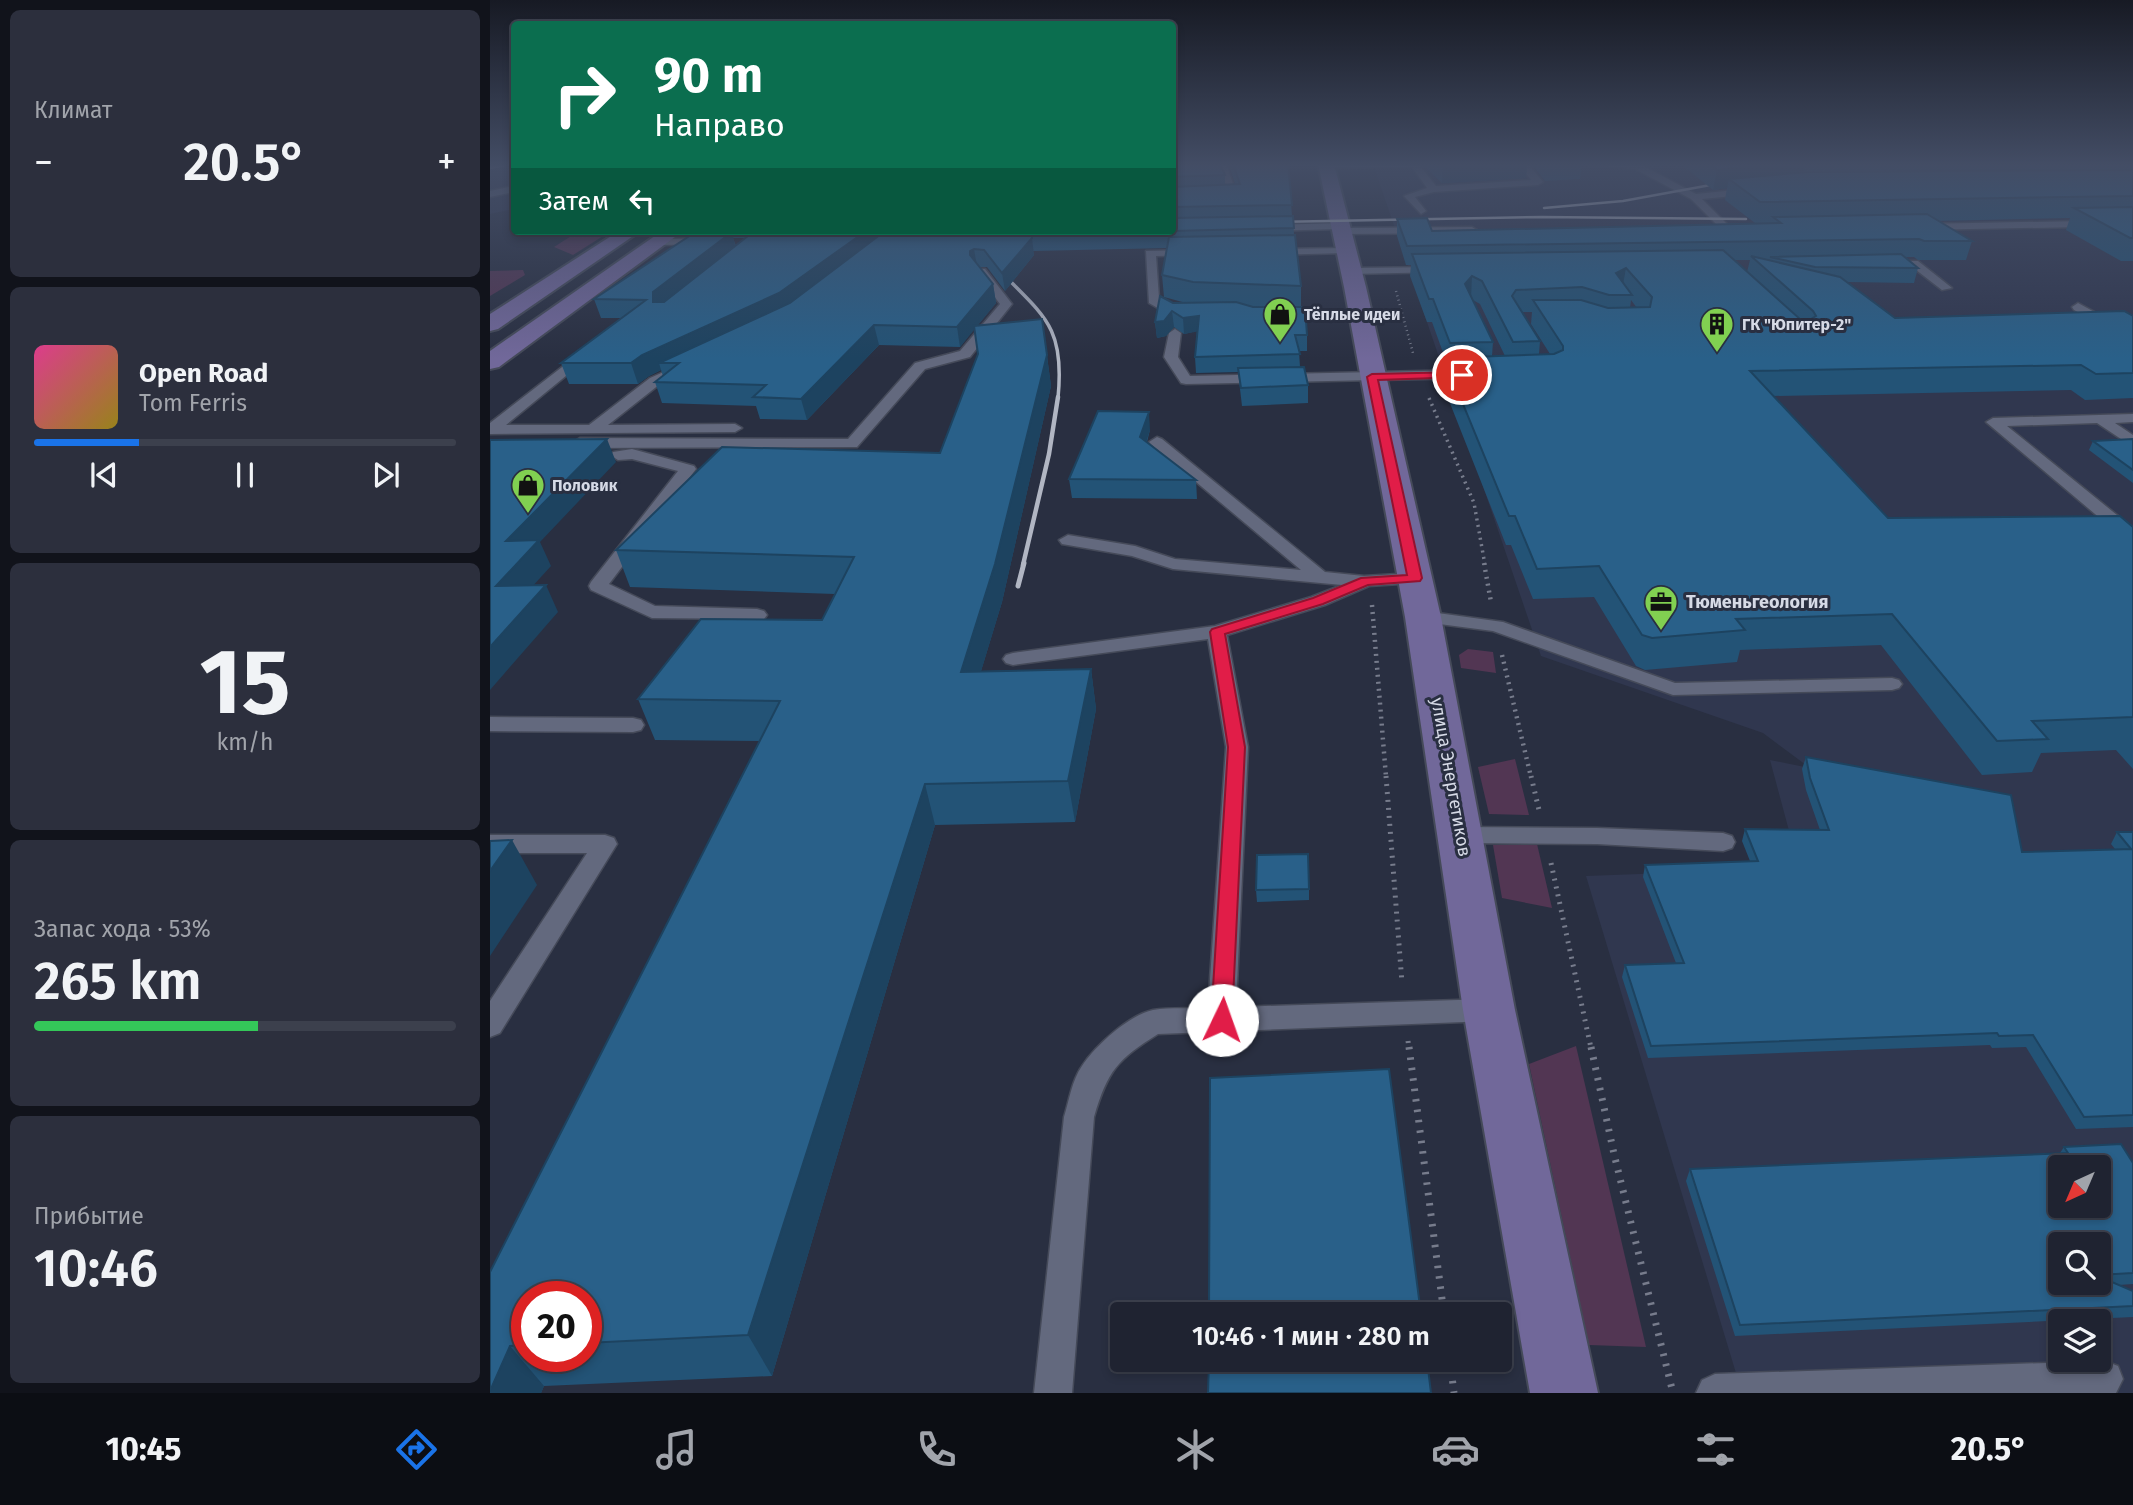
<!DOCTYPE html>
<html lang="ru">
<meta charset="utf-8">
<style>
:root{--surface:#1f2331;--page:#2c2f3d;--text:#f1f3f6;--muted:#a1a4ab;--line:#3c404d;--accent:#1a73e8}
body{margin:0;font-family:"Fira Sans",sans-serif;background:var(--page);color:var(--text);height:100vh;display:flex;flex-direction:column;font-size:26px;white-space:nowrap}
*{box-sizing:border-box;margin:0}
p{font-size:23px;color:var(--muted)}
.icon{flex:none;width:38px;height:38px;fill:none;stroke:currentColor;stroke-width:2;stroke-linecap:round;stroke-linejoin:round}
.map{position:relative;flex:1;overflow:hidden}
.details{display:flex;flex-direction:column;gap:10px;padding:10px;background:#11131b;width:490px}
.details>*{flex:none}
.banner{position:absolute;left:21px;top:21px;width:665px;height:214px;border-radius:7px;box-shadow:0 4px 10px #0003,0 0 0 2px var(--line);background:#0b6e4f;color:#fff;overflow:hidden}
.needle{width:46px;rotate:224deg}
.fabs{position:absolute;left:1558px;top:1155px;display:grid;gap:14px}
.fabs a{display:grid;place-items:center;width:63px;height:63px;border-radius:7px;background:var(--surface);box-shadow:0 4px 10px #0003,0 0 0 2px var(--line);font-size:35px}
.speed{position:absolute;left:21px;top:1281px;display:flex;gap:14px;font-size:35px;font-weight:700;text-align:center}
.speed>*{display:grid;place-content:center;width:91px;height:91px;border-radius:50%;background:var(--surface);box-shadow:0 4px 10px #0003,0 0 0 2px var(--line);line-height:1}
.speed .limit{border:10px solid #d22;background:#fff;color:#111}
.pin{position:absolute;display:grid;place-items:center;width:60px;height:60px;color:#fff;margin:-30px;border:4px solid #fff;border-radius:50%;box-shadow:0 2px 7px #0007}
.me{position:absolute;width:77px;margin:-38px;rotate:3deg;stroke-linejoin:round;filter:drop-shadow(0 0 5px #0008)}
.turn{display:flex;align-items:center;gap:24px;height:147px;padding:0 28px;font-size:32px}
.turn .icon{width:91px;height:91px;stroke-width:2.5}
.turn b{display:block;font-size:49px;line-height:60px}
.then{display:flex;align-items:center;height:66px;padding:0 28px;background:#0003;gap:14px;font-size:26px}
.big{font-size:52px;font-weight:600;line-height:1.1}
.details .tile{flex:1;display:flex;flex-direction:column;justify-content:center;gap:10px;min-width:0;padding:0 24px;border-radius:10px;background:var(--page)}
.details .dial{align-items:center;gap:0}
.dial b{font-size:91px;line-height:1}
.song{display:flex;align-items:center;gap:21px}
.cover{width:84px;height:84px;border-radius:10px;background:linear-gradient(135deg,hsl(330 70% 55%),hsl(50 70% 35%))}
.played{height:7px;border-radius:4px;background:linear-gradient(90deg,var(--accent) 25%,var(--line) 25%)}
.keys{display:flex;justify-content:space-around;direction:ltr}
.heat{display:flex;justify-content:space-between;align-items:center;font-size:38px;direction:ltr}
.charge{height:10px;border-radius:5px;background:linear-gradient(90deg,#34c759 53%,var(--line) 0)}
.trip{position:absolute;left:620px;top:1302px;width:402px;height:70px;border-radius:7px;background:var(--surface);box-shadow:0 4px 10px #0003,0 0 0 2px var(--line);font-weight:600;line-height:70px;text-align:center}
.menu{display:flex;height:112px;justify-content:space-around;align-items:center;background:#0c0e14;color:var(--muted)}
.menu .icon{width:49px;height:49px}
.menu .current{color:var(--accent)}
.menu b{font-size:32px;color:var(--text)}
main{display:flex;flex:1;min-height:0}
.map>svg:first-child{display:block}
</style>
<main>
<section class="details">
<div class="tile"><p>Климат</p>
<div class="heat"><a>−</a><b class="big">20.5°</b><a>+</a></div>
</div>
<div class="tile">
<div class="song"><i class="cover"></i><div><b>Open Road</b><p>Tom Ferris</p></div></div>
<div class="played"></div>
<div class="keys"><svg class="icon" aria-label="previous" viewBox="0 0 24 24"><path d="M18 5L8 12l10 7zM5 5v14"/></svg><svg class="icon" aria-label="pause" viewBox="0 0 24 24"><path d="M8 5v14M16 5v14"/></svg><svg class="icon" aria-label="next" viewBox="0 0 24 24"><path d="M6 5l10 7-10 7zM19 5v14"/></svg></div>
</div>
<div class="tile dial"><b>15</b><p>km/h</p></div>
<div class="tile"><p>Запас хода · 53%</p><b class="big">265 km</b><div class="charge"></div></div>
<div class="tile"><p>Прибытие</p><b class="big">10:46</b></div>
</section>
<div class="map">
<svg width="1643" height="1393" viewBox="0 0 1643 1393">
<rect width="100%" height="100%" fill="#292f41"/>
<g fill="#30374f" fill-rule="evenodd">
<polygon points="11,164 24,164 24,209 0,214 0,167"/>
<path d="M883 164H1643V1393H1252L1096 876 1309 868 1280 760 1320 768 1273 733 1051 656ZM1570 1167H1608V1206H1570ZM1570 1244H1608V1283H1570ZM1570 1321H1608V1360H1570Z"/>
</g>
<g fill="#523653">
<polygon points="89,231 121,231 83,255 64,247"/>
<polygon points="33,270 35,275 0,296 0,271"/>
<polygon points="978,649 1003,652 1006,673 971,668 969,655"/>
<polygon points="1025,759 1039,815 999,814 988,767"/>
<polygon points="1047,844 1062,908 1012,898 1003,845"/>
<polygon points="1086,1046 1156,1347 1099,1345 1039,1064"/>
</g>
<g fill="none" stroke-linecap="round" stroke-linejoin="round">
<defs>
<g id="lane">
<polygon points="728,164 736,164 748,198 682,201 682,195 739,193"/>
<polygon points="933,164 930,166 946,186 1041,180 1029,164 1038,164 1053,182 1048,185 944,192 925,197 936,211 931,214 914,196 937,188 922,167 836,168 832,165"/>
<path d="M1088 164H1150L1206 194 1264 188 1269 191 1264 194 1212 199 1243 230C1237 235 1223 234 1214 232V228L1229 227 1201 199 1145 169Z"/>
<polygon points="24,186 24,192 0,197 0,191"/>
<polygon points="1643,220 1643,226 1430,230 1425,227 1430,224"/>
<polygon points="851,223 855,224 855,228 982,227 987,230 982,233 852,234 848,233 848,229 776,231 771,228 776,225"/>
<polygon points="228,231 239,231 223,244 168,245 163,242 168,239 220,238"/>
<polygon points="860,248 860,252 856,253 778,255 773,252 778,249"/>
<polygon points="704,250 709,253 708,255 666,256 669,298 686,308 698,309 698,315 680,315 659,303 656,251"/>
<polygon points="1395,261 1428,261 1462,288 1452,290 1421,266 1391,266 1391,262"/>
<polygon points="950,267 954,268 954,272 861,274 855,271 861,268"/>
<polygon points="487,269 495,269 522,304 480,357 435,369 367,447 90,448 82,443 90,438 358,439 425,363 470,351 510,304 485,271"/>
<polygon points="1588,303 1643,333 1643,342 1584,310 1582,307"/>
<polygon points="871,311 877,315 875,318 789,320 783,316 789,312"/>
<polygon points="685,329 691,333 688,357 700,376 980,370 987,374 980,378 696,384 691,383 674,357 679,333"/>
<polygon points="94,350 101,354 99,357 16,425 99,425 160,378 194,363 199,364 199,370 170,384 118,425 245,424 252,428 245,432 0,434 0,423"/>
<polygon points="1643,414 1643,422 1625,423 1643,435 1643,447 1607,423 1517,426 1643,528 1643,542 1637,541 1496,422 1503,418"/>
<path d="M667 437 672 439 835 572 874 576 925 573 934 578 925 583 879 586 835 605 737 635 758 747 746 1007 999 999 1009 1002 1013 1010 1009 1018 999 1021 668 1034C627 1060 618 1070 604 1117L582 1393H544L574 1117C579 1101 582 1080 592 1066 605 1046 639 1015 663 1010 681 1007 700 1009 718 1008L736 747 718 639 523 665 516 663 513 659 516 655 523 653 725 626 821 597 852 585 683 569 642 556 572 544 569 540 578 535 645 546 685 559 811 570 662 445 659 442Z"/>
<polygon points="142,449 204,466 206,469 119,584 165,606 267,609 274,611 277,615 274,619 162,618 101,590 99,586 101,582 188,471 142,459 128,460 120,455 123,452"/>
<polygon points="933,611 1013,622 1185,683 1402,678 1409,680 1412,684 1409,688 1402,690 1183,695 1003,631 926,621 923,617 926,613"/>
<polygon points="0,717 143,718 151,720 154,725 151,730 143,732 0,731"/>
<polygon points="971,827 1107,828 1233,833 1242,836 1245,842 1242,848 1233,851 1107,844 971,843 962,841 959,835 962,829"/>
<polygon points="0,835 115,835 124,838 127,844 10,1033 0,1037 0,1001 97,853 0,853"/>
<polygon points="1615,1361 1628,1366 1633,1379 1626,1393 1206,1393 1212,1380 1225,1374"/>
</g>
<g id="secondary">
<polygon points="828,164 844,164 876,287 951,617 1025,1010 1108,1393 1040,1393 973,1010 915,617 854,287"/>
<polygon points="129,231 149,232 8,329 0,331 0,314"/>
<polygon points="172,231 193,231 9,367 0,369 0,351"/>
</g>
</defs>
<use href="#lane" stroke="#454a59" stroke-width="3"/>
<use href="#secondary" stroke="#454a59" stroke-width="4"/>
<polyline stroke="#777c8c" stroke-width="2.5" stroke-dasharray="1 3.5" stroke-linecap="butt" points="906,291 923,353"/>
<polyline stroke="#777c8c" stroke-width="3.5" stroke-dasharray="2 4.5" stroke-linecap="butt" points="939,398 984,503 995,565"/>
<g stroke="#777c8c" stroke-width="4.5" stroke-dasharray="2 5" stroke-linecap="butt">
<polyline points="994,563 1001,602"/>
<polyline points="882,605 896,777"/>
<polyline points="1012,655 1041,777"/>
</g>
<g stroke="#777c8c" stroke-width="5" stroke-dasharray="2 6" stroke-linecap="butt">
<polyline points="896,776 912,983"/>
<polyline points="1041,776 1049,810"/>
<polyline points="1061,863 1101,1048"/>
<polyline points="918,1041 919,1048"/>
</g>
<g stroke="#777c8c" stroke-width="7" stroke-dasharray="2.5 8" stroke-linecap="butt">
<polyline points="919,1047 954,1314"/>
<polyline points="1101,1047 1124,1154 1183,1393"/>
<polyline points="960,1360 964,1393"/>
</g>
<use href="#lane" fill="#63697e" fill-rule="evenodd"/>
<use href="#secondary" fill="#71689a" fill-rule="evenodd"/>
<g stroke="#b1b6c3" stroke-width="2.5">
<polyline points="0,168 19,164"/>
<polyline points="1054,208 1133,201 1237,182"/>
<polyline points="784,222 1052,217 1256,219"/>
</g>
<path stroke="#b1b6c3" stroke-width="3.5" d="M509 270C555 317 575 327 568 398"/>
<polyline stroke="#b1b6c3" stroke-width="4.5" points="533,565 559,454 568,397"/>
<polyline stroke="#b1b6c3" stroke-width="5" points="528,586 534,563"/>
</g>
<g fill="#235376" fill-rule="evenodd">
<path d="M682 164H730L735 175V184H745L739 164H798L802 216H803L804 235H805L811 286V306L815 307 817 335V351H809L810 367H814L818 385V403L752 406 748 372 706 373 705 357 707 331 694 334 684 327 676 336 667 338 665 322 670 296 683 303H696L674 297 672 275 677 248 543 251 544 255 515 291 497 267H489L503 284 506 303 487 326 552 319 561 386 512 602 491 671 601 669 606 709 585 822 445 825 282 1376 54 1386 51 1393H0V1272L270 741 165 740 148 699 211 619 332 620 345 594 140 587 126 550 232 447 450 453 488 354 484 329 470 347 389 345 317 420 270 419 266 406 172 403 165 382 173 376 171 370 159 376 148 384H79L71 363 131 318H111L104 299 207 231H682ZM243 238H256L246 246ZM37 1297H96V1356H37Z"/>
<polygon points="934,164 1037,164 1036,178 952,183 934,166"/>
<polygon points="1042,164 1092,164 1090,179 1055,181"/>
<path d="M1191 164H1643V261H1631L1576 230 1580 218 1447 221 1482 241 1476 260H1428L1424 257H1416L1428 268 1424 283 1357 282 1405 318 1643 316V398L1595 400 1581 390 1283 396 1398 518 1643 527V769L1626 750 1551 753 1542 772 1492 775 1391 645 1250 650 1247 662 1155 670 1146 666 1104 597 1043 599 1021 545H1016L952 383 954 358H955L942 322H937L920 276 921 265H916L907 236V219L942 231 1265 223 1235 200 1237 188 1223 190ZM1244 260H1260L1257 272ZM983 300 990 304 1015 356H1002L1003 342ZM1141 300 1147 308H1140ZM1032 312H1042L1041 324 1060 354H1049L1050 341Z"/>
<polygon points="660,430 657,442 706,480 707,499 582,498 579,479"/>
<polygon points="1643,439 1643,483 1599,450 1603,441"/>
<polygon points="1316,757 1532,852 1625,849 1621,844 1627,832 1643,832 1643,1127 1586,1129 1536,1047 1502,1048 1500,1045 1158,1058 1132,977 1135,965 1186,963 1153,877 1155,865 1260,861 1252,841 1255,829 1330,830 1316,790 1312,769"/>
<polygon points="819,889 819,900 767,902 766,890"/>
<polygon points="1574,1147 1643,1163 1643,1284 1629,1285 1643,1291 1643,1317 1245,1336 1196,1181 1200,1169 1570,1153"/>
</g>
<g fill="#1d4360">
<polygon points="953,164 1037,164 1036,178 952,183"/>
<polygon points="1286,164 1316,164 1312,181 1239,179 1237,188 1223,190 1227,170"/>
<polygon points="376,231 393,231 395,237 294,312 169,363 171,370 159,376 148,384 141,363 152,355"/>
<polygon points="242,232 246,250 169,311 163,302 163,292"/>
<polygon points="542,238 544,255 515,291 512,273"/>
<polygon points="484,249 487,266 480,255 480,251"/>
<polygon points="1136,268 1132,290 1126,273"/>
<polygon points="982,276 981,299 975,284"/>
<polygon points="503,284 506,303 470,347 467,327"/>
<polygon points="682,311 684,327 676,336 667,338 665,322"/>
<polygon points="709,316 710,331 694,334 693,318"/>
<polygon points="552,319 561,386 512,602 479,711 471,672"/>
<polygon points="384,325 389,345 317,420 311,399"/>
<polygon points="659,412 660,430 652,455 650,437"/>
<polygon points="117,439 126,462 50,542 61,566 19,612 6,586 16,541"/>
<polygon points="56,585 68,612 0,690 0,647"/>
<polygon points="601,669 606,709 585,822 578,781"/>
<polygon points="435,784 445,825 282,1376 258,1335"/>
<polygon points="22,840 47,885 0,956 0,871"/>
<polygon points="20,1346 54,1386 51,1393 0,1393 0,1391"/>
</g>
<g fill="#296089" stroke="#1d4360" stroke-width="2" fill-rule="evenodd">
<polygon points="682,164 730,164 735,175 682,177"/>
<polygon points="743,164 798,164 802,205 682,207 682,187 750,184"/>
<polygon points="1220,164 1286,164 1227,170"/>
<polygon points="1643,170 1643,196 1270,202 1239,179 1317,172"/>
<polygon points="1643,207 1643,238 1640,238 1584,208"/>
<polygon points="1437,214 1482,241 1434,241 1429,239 917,246 907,219 937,218 942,231 1291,223 1283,217"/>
<polygon points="803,216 804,228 682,231 682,218"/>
<polygon points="207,231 242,232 163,292 163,302 174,302 263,232 341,232 344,231 376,231 289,293 152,355 141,363 71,363 156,300 104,299"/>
<polygon points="395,231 671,231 541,234 542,238 512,273 494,250 484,249 480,251 480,255 503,284 467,327 384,325 311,399 263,397 276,385 165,382 189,363 169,363 300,303"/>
<polygon points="805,235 811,286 703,282 672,275 679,237"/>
<polygon points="1233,250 1311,320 1316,322 1326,316 1323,311 1261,256 1350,277 1405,318 1634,311 1643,316 1643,373 1606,374 1591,365 1260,371 1398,518 1630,516 1643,527 1643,717 1542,721 1558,739 1507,741 1402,614 1246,619 1255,630 1162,638 1152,635 1109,566 1047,569 1025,516 1019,516 954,358 1064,354 1073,350 1073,346 1043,300 1091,300 1118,308 1160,307 1162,297 1136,268 1126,273 1142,295 1119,295 1092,287 1026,290 1022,296 1050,341 1023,342 992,281 982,276 975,284 1003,342 960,343 943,299 939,299 922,254"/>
<polygon points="1411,254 1428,268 1325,267 1280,257"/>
<polygon points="670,296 683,303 746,302 763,307 815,307 817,335 805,335 810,354 705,357 709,316 693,318 682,311 674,321 665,322"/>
<polygon points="552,319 557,355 505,564 471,672 601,669 578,781 435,784 258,1335 96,1343 96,1297 37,1297 37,1345 20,1346 0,1391 0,1272 290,701 148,699 211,619 332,620 364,557 126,550 232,447 450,453 488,354 484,326"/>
<polygon points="814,367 818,385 751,388 748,368"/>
<polygon points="608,411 659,412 650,437 706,480 579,479"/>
<polygon points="117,439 16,541 49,540 6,586 56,585 0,647 0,440"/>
<polygon points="1643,439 1643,470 1603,441"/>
<polygon points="1316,757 1521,795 1532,852 1641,849 1627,832 1643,832 1643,1115 1594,1117 1543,1035 1509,1036 1507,1033 1161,1046 1135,965 1194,963 1155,865 1268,861 1255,829 1339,830 1320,778"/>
<polygon points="22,840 0,871 0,841"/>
<polygon points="818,854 819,889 766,890 767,855"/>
<polygon points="899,1069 931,1314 719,1314 720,1078"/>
<path d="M1631 1144 1643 1163V1273L1608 1275V1244H1570V1283H1608V1276L1643 1291V1306L1250 1325 1200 1169 1578 1153 1574 1147ZM1570 1167H1608V1206H1570Z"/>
<polygon points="719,1360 937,1360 941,1393 718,1393"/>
</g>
<linearGradient id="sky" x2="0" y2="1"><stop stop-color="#171a24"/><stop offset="0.46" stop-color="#434d65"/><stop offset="1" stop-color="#434d65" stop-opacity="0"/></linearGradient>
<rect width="1643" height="359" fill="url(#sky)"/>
<polygon fill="#e11d48" stroke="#92132f" stroke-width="2" points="972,372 978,375 976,377 888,380 932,578 930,581 878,585 833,604 735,634 755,747 742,1020 739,1026 732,1029 724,1026 721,1020 738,747 720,632 722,629 823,598 871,578 917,575 877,377 882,374"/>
<defs>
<symbol id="shop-pin" viewBox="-11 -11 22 30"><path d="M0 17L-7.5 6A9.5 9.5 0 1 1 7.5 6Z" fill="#81d051" stroke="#292f41"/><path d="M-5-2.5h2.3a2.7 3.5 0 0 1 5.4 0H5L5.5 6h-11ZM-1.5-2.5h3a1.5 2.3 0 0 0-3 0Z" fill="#111"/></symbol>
<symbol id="building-pin" viewBox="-11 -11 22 30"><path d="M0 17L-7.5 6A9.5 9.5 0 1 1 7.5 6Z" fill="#81d051" stroke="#292f41"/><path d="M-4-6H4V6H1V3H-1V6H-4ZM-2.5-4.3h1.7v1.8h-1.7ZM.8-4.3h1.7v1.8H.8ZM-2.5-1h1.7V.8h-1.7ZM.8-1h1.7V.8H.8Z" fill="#111"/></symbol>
<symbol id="office-pin" viewBox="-11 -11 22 30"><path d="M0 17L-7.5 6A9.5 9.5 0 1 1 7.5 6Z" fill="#81d051" stroke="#292f41"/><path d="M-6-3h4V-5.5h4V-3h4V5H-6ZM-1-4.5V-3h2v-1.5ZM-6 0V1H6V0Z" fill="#111"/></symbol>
</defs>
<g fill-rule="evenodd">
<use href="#shop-pin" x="771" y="295" width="38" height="52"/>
<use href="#building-pin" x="1208" y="305" width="38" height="52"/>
<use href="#shop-pin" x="19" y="466" width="38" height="52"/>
<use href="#office-pin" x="1152" y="583" width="38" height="52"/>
</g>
<g text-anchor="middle" stroke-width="6" stroke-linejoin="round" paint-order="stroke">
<g font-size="16" font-weight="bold" fill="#d6dae6" stroke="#292f41" text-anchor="start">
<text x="814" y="320">Тёплые идеи</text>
<text x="1252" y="330">ГК "Юпитер-2"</text>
<text x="62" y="491">Половик</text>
</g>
<g font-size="18" font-weight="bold" fill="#d6dae6" stroke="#292f41" text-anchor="start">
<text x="1196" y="608">Тюменьгеология</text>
</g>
<g font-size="18" fill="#d6dae6" stroke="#292f41">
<text transform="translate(961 777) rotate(80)" y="6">улица Энергетиков</text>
</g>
</g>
</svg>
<div class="fabs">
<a><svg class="needle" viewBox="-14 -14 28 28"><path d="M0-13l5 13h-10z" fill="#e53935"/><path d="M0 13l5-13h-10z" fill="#a1a4ab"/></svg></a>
<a><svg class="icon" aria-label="search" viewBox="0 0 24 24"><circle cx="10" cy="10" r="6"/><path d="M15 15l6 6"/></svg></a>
<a><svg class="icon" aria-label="layers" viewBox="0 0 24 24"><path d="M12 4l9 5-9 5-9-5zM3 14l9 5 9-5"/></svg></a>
</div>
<div class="speed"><div class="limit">20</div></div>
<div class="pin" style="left:972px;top:375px;background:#d93025"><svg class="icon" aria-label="arrive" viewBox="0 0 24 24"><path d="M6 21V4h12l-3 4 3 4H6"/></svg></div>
<svg class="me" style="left:732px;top:1020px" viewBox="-20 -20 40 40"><circle r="19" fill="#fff"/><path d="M0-13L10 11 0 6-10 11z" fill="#e11d48"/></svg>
<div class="trip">10:46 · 1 мин · 280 m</div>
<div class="banner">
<div class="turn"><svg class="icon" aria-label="right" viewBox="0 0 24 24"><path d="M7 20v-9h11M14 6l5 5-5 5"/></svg><div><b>90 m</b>Направо</div></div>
<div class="then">Затем<svg class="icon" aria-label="left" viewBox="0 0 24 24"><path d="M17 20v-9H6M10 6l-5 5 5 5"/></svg></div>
</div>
</div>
</main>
<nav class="menu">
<b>10:45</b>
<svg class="icon current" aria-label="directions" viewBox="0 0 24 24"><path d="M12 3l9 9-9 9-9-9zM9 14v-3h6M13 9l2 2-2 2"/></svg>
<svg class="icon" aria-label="music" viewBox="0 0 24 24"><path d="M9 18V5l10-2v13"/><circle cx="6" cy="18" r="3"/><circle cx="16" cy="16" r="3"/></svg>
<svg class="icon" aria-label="phone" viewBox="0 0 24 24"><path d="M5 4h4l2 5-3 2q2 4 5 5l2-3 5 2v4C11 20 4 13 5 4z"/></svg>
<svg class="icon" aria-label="climate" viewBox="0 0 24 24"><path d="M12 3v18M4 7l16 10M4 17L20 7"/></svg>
<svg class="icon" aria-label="car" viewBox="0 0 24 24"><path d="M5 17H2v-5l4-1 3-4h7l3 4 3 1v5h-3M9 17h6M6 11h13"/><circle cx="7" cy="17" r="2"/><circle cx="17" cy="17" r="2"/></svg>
<svg class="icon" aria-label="filters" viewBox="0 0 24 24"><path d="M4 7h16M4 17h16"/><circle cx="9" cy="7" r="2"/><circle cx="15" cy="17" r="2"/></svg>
<b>20.5°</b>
</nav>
